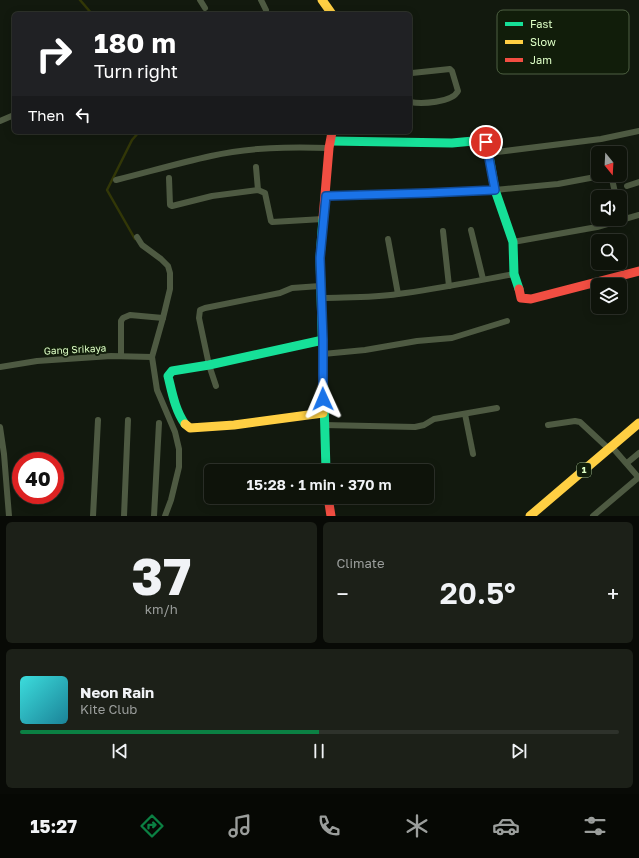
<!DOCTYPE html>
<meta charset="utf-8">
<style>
:root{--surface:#0e130a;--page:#1c2018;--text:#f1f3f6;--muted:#9b9e9c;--line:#2e322b;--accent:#0b8043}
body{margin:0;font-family:"Golos Text",sans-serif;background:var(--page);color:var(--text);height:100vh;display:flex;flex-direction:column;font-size:15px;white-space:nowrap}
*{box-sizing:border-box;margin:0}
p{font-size:13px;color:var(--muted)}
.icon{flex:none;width:22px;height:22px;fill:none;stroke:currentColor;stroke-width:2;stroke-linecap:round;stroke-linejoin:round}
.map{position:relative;height:516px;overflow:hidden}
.sheet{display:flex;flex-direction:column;gap:6px;padding:6px;background:#080a06;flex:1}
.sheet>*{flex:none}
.hud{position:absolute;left:12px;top:12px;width:400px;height:122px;border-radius:6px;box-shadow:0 2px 10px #0003,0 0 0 1px var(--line);background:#202124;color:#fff;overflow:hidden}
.needle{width:26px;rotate:162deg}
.tools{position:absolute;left:591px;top:146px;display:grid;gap:8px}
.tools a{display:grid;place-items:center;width:36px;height:36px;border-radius:6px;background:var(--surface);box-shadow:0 2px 10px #0003,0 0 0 1px var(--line);font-size:20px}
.speed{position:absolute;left:12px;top:452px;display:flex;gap:8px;font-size:20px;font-weight:700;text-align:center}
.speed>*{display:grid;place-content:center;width:52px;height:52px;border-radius:50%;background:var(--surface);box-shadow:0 2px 10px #0003,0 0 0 1px var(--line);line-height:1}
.speed .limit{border:6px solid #d22;background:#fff;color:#111}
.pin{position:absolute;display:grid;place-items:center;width:34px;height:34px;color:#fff;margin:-17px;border:2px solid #fff;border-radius:50%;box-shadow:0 1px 4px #0007}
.me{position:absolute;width:44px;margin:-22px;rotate:359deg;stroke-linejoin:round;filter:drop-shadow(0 0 3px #0008)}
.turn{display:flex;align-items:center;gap:14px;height:84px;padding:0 16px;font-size:18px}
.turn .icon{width:52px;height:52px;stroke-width:2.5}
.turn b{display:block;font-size:28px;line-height:34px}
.then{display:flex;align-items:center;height:38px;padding:0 16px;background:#0003;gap:8px;font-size:15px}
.big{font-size:30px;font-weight:600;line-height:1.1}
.sheet .widget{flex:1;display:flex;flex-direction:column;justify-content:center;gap:6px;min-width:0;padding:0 14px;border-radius:6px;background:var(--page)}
.sheet .dial{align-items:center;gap:0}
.dial b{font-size:52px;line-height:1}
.song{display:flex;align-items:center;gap:12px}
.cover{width:48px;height:48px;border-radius:6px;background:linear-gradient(135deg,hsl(180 70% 55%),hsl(190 70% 35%))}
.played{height:4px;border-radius:2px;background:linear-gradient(90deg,var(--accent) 50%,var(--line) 50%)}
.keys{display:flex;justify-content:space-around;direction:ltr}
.heat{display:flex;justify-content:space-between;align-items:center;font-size:22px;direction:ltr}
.sheet .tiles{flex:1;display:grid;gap:6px;grid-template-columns:1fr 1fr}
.widget:last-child{grid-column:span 2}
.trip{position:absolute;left:204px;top:464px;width:230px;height:40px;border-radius:6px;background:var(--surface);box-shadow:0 2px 10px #0003,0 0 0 1px var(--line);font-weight:600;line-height:40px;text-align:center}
.tabs{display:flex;height:64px;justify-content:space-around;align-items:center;background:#060804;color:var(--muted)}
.tabs .icon{width:28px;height:28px}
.tabs .selected{color:var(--accent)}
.tabs b{font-size:18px;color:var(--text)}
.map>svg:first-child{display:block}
</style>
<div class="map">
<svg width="639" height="516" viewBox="0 0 639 516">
<rect width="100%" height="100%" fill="#12190e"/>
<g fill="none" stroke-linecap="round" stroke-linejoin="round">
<g stroke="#323707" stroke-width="2.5">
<polyline points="80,0 92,14"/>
<polyline points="135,239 107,190 132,140 139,132"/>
</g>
<g stroke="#4e5a42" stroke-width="6">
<polyline points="200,0 205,8"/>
<polyline points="261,0 266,10"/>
<path d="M410 75 412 73 450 69 452 71 458 91C452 103 421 104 410 102"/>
<polyline points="0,121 14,115"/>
<polyline points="489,153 601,139 639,131"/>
<polyline points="256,167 258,190"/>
<polyline points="169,178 170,205 172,206 212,196 258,190 265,193 271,221 272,222 323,219"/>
<path d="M116 180C148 172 179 163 211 156 250 147 290 147 329 148"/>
<polyline points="627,186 639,182"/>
<polyline points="325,196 428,193 495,190 558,184 606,175 611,177 612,179 616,197"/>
<polyline points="620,211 622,220"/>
<polyline points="471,230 483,279"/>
<polyline points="443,231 449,286"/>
<polyline points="137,237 142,245 161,259 168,266 170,273 170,289 163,318 152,357 157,390 175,432 179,449 179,467 171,500 165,516"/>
<polyline points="388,239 398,294"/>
<polyline points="513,242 597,227 639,215"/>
<path d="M322 298C347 297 373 298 398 294 437 289 475 281 514 274"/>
<polyline points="323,354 365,350 417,341 452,338 507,321"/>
<polyline points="121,356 121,321 123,318 130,315 163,318"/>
<polyline points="0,367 37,361 111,356 152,357"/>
<polyline points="216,386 209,365 199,318 200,310 205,308 280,293 292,288 320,286"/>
<polyline points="465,414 473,454"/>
<polyline points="324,425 415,427 424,425 434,419 497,408"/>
<polyline points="548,425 575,421 580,422 609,449"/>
<polyline points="0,427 4,454 9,516"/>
<polyline points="612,447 639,478"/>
<polyline points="627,463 639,453"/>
<polyline points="93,516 98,420"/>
<polyline points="124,516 128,420"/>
<polyline points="154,516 159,423"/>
<polyline points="593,516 639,477"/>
</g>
<g stroke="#16e098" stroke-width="9">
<polyline points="331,141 452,143 484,140 487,145 495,190 513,242 514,274 519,289"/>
<polyline points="323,218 320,258 326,471"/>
<path d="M185 424C175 410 172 392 168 376L172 371 209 365 323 340"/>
</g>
<g stroke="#ffcf43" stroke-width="9">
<polyline points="322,0 332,14"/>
<polyline points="185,424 190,428 234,425 323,413"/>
<polyline points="530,516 639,423"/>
</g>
<g stroke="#f24e42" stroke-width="9">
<polyline points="323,218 329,148 332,132"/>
<polyline points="519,289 521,298 531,299 639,271"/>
<polyline points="328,497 331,516"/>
</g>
</g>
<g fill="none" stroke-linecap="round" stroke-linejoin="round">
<defs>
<polyline id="route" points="323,399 323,340 320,258 326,196 428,193 495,190 486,142"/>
</defs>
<use href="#route" stroke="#114b97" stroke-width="10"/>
<use href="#route" stroke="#1a73e8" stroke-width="7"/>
</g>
<g text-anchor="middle" stroke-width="4" stroke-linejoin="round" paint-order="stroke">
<rect fill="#111d0a" stroke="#a0bb8e" stroke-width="1" x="577" y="463" width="14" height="14" rx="3"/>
<g font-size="9" font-weight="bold" fill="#deffc6">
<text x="584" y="473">1</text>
</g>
<g font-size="10" fill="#deffc6" stroke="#111d0a">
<text transform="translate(75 349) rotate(-3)" y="4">Gang Srikaya</text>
</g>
</g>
<rect x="497" y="10" width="132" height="64" rx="6" fill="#111d0a" stroke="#4e6142" stroke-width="1"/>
<rect x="505" y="22" width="18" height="4" fill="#16e098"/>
<rect x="505" y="40" width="18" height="4" fill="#ffcf43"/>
<rect x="505" y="58" width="18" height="4" fill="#f24e42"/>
<g font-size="11" fill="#deffc6">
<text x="530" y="28">Fast</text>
<text x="530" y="46">Slow</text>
<text x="530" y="64">Jam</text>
</g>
</svg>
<div class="tools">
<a><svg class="needle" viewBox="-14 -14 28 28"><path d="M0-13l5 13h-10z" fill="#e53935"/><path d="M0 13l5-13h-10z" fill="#9b9e9c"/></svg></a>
<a><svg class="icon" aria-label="sound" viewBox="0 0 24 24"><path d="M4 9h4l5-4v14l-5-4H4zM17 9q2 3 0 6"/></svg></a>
<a><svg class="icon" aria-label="search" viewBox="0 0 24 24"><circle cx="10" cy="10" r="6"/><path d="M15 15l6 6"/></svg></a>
<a><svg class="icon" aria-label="layers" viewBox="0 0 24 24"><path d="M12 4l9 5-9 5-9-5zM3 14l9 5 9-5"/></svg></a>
</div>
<div class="speed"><div class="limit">40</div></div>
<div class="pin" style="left:486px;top:142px;background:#d93025"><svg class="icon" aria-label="arrive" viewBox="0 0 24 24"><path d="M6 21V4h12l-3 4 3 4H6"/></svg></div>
<svg class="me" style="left:323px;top:399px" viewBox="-20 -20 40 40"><path d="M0-17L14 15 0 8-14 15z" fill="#1a73e8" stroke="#fff" stroke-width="4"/></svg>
<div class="trip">15:28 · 1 min · 370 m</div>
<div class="hud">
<div class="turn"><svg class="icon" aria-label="right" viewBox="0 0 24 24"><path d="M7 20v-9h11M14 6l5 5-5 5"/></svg><div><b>180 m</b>Turn right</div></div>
<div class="then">Then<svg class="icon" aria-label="left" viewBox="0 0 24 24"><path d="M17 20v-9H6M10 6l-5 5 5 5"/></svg></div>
</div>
</div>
<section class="sheet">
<div class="tiles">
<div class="widget dial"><b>37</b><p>km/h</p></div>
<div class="widget"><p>Climate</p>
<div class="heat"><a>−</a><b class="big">20.5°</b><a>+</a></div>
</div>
<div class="widget">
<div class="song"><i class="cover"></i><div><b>Neon Rain</b><p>Kite Club</p></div></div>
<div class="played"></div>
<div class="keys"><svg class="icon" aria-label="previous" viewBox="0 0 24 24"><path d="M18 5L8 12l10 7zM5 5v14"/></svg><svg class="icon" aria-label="pause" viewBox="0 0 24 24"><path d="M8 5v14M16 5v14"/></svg><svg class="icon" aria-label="next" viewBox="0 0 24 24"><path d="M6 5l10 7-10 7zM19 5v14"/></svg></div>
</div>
</div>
</section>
<nav class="tabs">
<b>15:27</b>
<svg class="icon selected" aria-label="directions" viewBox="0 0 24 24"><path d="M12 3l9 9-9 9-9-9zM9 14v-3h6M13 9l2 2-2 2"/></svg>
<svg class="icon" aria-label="music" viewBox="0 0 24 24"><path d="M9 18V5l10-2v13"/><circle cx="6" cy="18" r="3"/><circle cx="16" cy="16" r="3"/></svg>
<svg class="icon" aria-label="phone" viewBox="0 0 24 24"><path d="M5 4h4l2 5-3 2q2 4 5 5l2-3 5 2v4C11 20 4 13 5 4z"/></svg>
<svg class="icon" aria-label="climate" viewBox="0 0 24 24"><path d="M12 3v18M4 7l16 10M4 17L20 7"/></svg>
<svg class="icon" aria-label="car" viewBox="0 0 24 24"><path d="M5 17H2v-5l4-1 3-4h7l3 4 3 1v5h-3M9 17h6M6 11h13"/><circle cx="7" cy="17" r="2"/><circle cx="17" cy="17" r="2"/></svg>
<svg class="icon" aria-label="filters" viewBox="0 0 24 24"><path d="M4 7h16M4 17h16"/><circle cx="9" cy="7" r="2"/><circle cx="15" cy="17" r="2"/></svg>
</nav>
